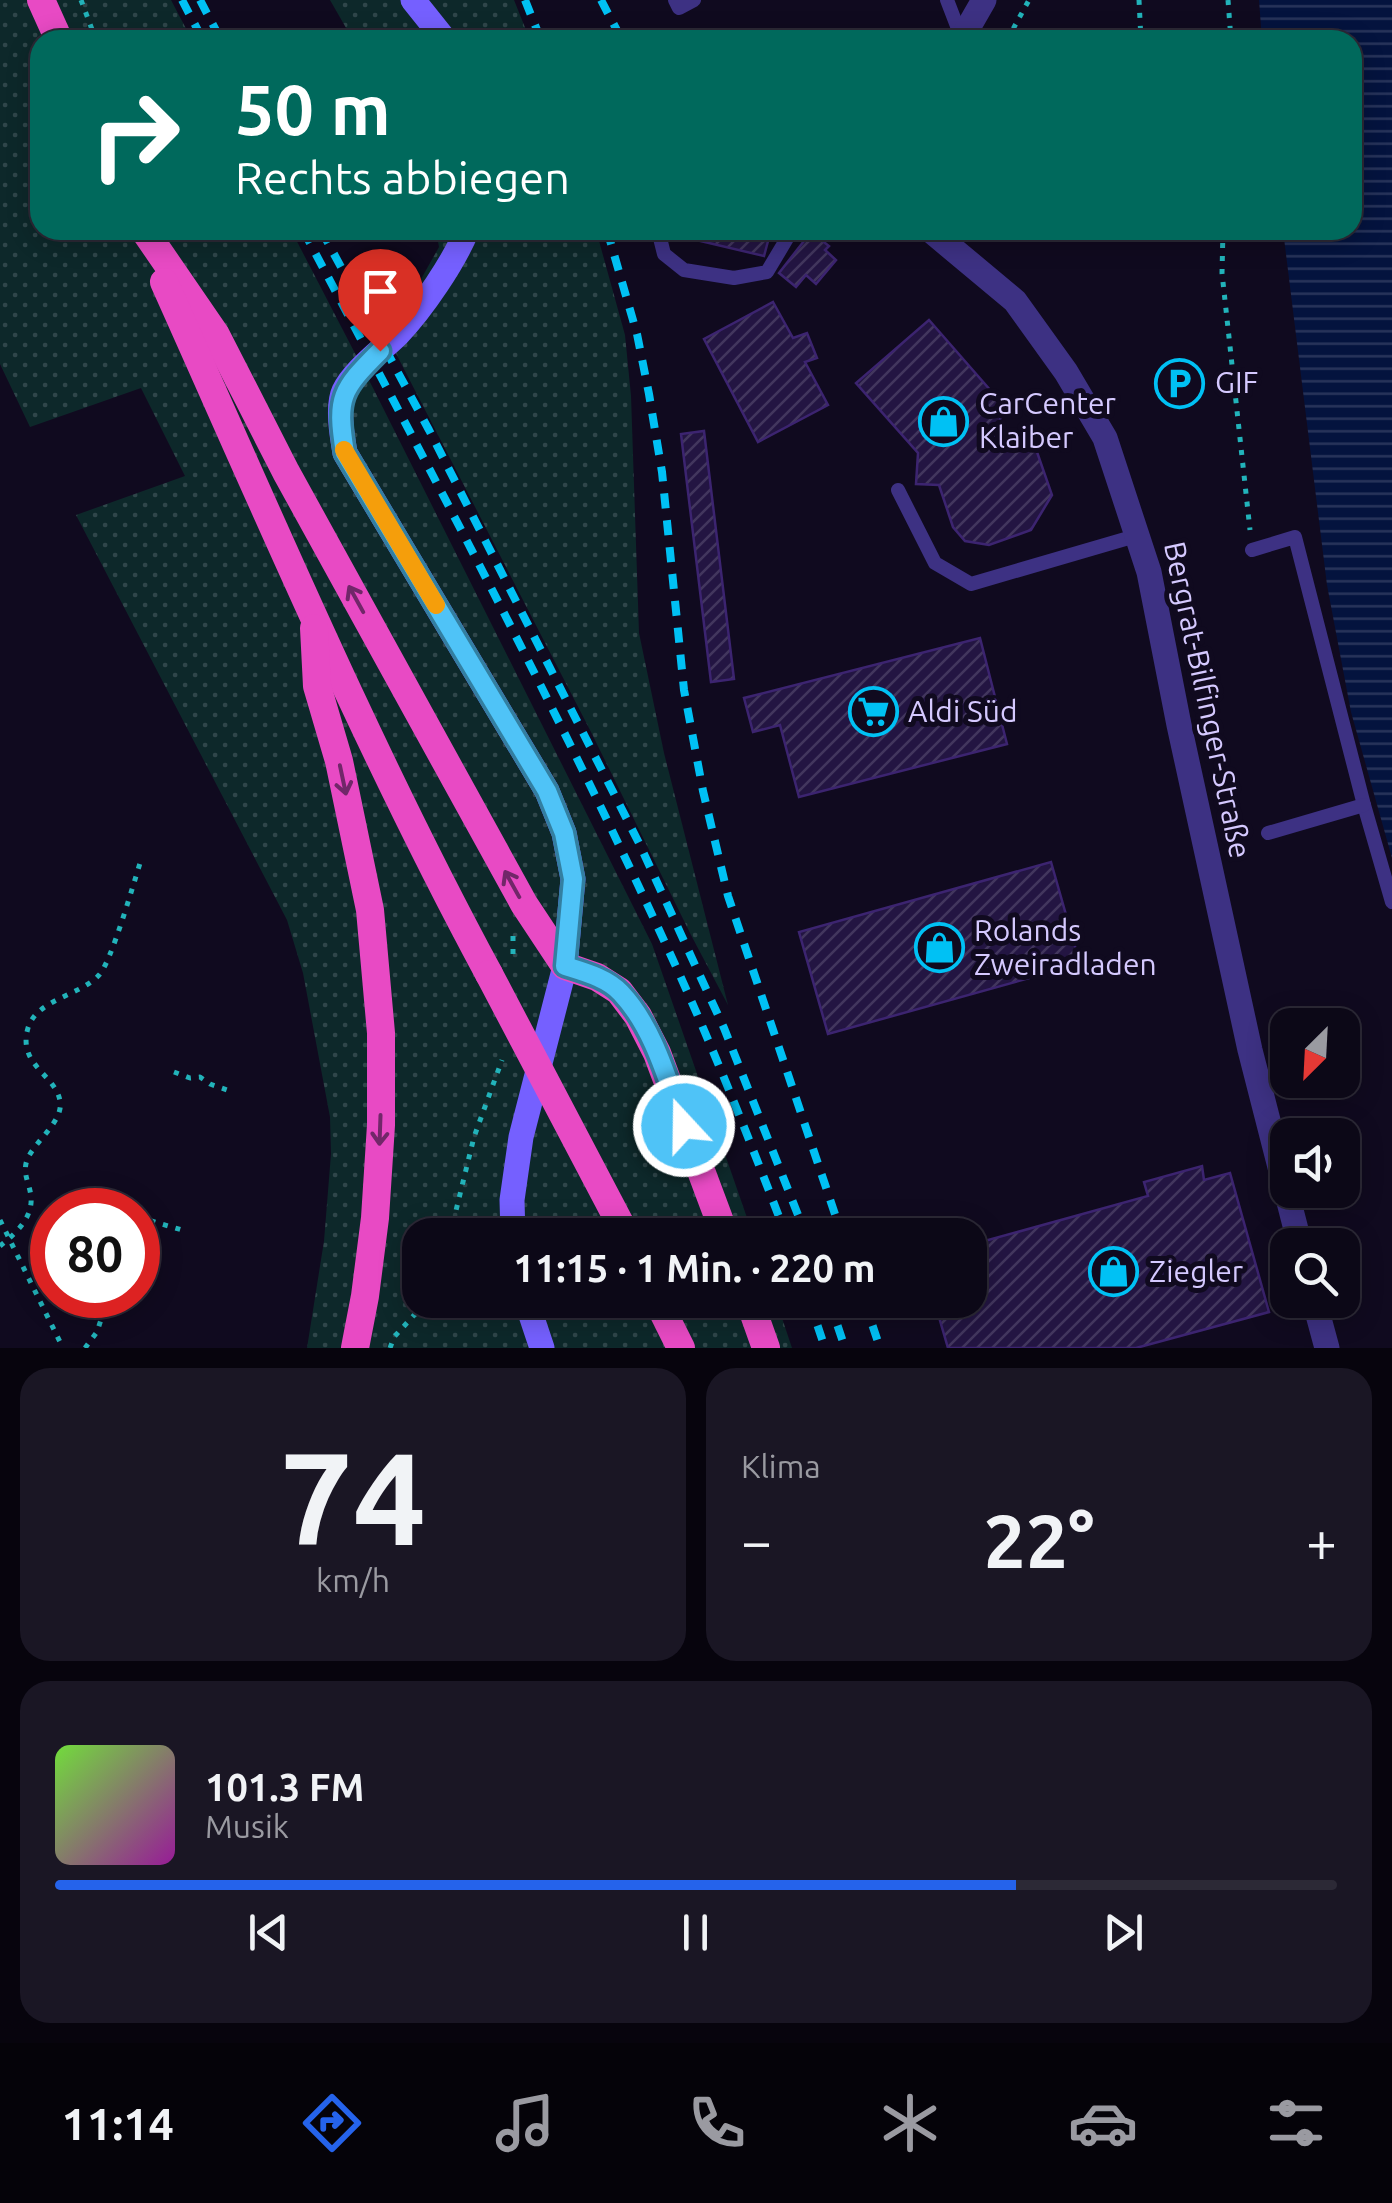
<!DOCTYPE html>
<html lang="de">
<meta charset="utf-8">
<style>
:root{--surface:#0c0817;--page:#1a1624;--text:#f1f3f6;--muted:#9a9aa1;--line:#2c2936;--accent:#2563eb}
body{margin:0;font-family:Ubuntu,sans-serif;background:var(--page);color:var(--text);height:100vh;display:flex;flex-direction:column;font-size:38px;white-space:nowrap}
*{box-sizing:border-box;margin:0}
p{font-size:32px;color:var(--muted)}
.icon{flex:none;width:55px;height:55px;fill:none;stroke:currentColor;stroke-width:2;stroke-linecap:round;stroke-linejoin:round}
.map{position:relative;height:1348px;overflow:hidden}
.drawer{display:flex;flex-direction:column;gap:20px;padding:20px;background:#07040d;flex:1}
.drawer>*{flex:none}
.guide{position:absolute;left:30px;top:30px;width:1332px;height:210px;border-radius:30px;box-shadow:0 5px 25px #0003,0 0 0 2px var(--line);background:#00695c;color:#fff;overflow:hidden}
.needle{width:65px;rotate:204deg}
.fabs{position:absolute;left:1270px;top:1008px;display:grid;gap:20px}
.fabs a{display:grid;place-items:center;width:90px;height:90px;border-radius:20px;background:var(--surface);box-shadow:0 5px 25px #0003,0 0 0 2px var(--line);font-size:50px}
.speed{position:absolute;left:30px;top:1188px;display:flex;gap:20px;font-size:50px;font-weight:700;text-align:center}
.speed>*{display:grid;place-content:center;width:130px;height:130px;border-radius:50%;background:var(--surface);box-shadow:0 5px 25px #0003,0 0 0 2px var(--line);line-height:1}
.speed .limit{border:15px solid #d22;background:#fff;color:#111}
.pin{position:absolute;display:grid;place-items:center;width:85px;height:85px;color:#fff;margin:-102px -42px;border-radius:50% 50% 50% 0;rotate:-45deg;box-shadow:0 0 10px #0007}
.pin .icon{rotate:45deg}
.me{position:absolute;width:110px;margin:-55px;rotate:339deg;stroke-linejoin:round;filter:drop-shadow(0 0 8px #0008)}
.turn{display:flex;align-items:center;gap:35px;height:210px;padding:0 40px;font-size:45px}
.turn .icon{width:130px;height:130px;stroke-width:2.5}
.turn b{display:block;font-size:70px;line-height:85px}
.big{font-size:75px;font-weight:700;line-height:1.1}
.drawer .widget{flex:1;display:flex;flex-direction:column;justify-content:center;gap:15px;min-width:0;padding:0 35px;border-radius:30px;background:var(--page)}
.drawer .dial{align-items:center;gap:0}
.dial b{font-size:130px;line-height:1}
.song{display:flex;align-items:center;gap:30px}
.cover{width:120px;height:120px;border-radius:15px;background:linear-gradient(135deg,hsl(100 70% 55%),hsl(300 70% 35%))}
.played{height:10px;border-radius:5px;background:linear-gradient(90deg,var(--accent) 75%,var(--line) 75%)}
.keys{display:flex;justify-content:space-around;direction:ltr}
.heat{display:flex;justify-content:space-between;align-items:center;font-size:55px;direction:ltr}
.drawer .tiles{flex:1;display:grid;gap:20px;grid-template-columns:1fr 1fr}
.widget:last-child{grid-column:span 2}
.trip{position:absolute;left:402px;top:1218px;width:585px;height:100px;border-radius:30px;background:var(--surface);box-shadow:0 5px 25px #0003,0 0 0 2px var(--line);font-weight:700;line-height:100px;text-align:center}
.tabs{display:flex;height:160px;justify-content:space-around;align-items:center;background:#050309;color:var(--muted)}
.tabs .icon{width:70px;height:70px}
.tabs .current{color:var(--accent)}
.tabs b{font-size:45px;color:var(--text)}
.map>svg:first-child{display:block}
</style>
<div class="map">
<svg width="1392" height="1348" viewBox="0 0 1392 1348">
<defs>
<pattern id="grass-dots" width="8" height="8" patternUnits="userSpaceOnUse" patternTransform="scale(2.5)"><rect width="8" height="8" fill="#0d282a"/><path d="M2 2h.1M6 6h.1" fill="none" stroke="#2f464a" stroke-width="1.8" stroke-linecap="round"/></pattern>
<pattern id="water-rules" width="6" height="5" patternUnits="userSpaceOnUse" patternTransform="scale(2.5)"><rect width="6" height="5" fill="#04133e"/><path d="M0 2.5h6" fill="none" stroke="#28345b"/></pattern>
<pattern id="building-hatch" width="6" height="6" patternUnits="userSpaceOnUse" patternTransform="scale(2.5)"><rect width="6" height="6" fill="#231542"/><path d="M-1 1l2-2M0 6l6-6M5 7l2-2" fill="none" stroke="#42365e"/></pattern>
</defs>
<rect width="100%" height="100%" fill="#100a1f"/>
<g fill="url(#grass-dots)">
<polygon points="0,0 171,0 192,40 40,40 40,230 291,230 373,388 652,944 753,1235 420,1235 420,1300 776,1300 792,1348 307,1348 324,1241 331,1154 330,1117 303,973 287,920 76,515 185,476 141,388 30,427 0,364"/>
<polygon points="330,0 514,0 530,40 353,40"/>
<polygon points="436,230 596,230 625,335 631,396 639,633 664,753 728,1005 691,935 591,732 388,338 439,247"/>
</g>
<polygon fill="url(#water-rules)" points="1259,0 1392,0 1392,858 1351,712 1327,585 1283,230 1352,230 1352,40 1262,40"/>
<g fill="url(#building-hatch)" stroke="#3c2470" stroke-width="2.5">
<polygon points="693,230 771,230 764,256 692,239"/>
<polygon points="811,232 829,246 825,250 836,260 816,284 806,275 796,287 779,273"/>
<polygon points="773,302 793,338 807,333 817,358 805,362 828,405 758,442 704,339"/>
<polygon points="929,320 1005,407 994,435 1037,452 1052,495 1031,530 989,545 965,541 953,527 939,485 916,484 918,453 856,383"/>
<polygon points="704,431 734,679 711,682 681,434"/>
<polygon points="980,638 1007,744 799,797 780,725 753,732 744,698"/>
<polygon points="1051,862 1080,964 828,1034 799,932"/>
<polygon points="1202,1166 1204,1180 1230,1173 1269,1312 1136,1348 948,1348 934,1300 970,1300 970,1245 1148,1196 1144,1182"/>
</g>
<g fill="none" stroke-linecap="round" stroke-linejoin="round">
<g stroke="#22b3ba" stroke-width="5" stroke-dasharray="5 8" stroke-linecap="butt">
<polyline points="81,0 96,40"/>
<polyline points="1139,0 1141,40"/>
<polyline points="1228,0 1231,40"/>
<polyline points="1007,40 1029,0"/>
<polyline points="1223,230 1222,273 1250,530"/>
<polyline points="513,936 513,960"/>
<polyline points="174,1072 190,1078 200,1077 210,1084 230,1091"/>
<polyline points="138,1217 182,1230"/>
<polyline points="0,1220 63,1348"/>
<polyline points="450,1235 474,1137 502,1060"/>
<path d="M0 1246C15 1234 33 1218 31 1197 30 1184 22 1174 27 1160 34 1142 64 1121 60 1101 56 1075 17 1065 28 1028 37 999 80 996 99 975 111 963 134 882 141 860"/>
<polyline points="85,1348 97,1332 109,1295"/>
<polyline points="390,1348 394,1337 428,1300"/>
</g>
<g stroke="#3d3183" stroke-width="14">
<polyline points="675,0 679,8 694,0"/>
<polyline points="947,0 962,39"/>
<polyline points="658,230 664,254 684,270 734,278 767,272 792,230"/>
<polyline points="898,490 935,563 971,584 1139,535"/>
<polyline points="1252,550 1295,537 1364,805 1392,902"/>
<polyline points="1268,833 1364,805"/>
</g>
<g stroke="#3d3183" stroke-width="25">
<polyline points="961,40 984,0"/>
<polyline points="930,230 1015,301 1066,372 1105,438 1149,572 1179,725 1250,1050 1300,1245"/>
<polyline points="1314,1300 1327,1348"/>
</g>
<g stroke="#7560ff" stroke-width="25">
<polyline points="413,0 445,40"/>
<path d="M467 230C454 262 422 309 398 334 382 350 353 371 344 391 337 406 342 436 345 453L547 791 564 833 573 879 565 966 521 1137 512 1200 513 1235"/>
<polyline points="526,1300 542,1348"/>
</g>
<g stroke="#e84ac4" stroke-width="28">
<polyline points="41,0 59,40"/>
<polyline points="144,230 216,335 286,472 524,904 565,966 597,977 619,991 638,1016 657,1053 725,1235"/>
<path d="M164 282C268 514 368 750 489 974"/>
<polyline points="314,628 317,686 339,761 370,910 381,1033 381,1125 375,1218 365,1296 355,1348"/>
<polyline points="657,1300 681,1348"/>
<polyline points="749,1300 766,1348"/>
</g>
<g stroke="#00c1f4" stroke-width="8" stroke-dasharray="15 12" stroke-linecap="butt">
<polyline points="182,0 203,40"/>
<polyline points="200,0 221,40"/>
<polyline points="525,0 541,40"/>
<polyline points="601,0 622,40"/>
<path d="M303 230C429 467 555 704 667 947 711 1042 749 1138 786 1235"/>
<polyline points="321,230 429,430 639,843 724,1028 806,1235"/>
<polyline points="607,230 637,334 649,394 662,472 684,690 703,791 728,896 842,1235"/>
<polyline points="809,1300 825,1348"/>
<polyline points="829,1300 845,1348"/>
<polyline points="864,1300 880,1348"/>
</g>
<polyline stroke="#e84ac4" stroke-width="28" points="489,974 622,1227"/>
</g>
<defs><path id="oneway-shaft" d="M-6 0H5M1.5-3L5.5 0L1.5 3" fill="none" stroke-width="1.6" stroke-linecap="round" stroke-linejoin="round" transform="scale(2.5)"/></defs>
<g stroke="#712769">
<use href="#oneway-shaft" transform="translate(356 599) rotate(-119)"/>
<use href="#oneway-shaft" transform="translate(343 780) rotate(78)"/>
<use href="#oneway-shaft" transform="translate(512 884) rotate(-119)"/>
<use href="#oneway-shaft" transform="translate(380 1130) rotate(92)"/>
</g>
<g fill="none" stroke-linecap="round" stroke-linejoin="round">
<defs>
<path id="route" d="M380 351C341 390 336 397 345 453L547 791 564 833 573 879 565 966C584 972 607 978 621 993 654 1028 668 1082 684 1126"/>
</defs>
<use href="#route" stroke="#337fa1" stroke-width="25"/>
<use href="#route" stroke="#4fc3f7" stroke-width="18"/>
<polyline stroke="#f59e0b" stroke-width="18" points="344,450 436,605"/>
</g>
<defs>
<symbol id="parking-ring" viewBox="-11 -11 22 22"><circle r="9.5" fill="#100a1f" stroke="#00c1f4" stroke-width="1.5"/><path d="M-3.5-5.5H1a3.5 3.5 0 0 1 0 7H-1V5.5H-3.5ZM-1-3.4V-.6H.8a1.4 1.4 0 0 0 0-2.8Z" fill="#00c1f4"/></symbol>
<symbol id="shop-ring" viewBox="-11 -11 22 22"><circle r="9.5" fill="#100a1f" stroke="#00c1f4" stroke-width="1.5"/><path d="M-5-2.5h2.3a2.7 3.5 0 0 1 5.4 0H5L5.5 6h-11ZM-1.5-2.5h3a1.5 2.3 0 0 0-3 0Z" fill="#00c1f4"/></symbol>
<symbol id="supermarket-ring" viewBox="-11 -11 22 22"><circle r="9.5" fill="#100a1f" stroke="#00c1f4" stroke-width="1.5"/><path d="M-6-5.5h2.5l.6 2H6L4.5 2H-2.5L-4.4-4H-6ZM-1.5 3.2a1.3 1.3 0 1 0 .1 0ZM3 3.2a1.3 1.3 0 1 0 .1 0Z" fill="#00c1f4"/></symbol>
</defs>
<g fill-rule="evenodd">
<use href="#parking-ring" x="1152" y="356" width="55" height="55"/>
<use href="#shop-ring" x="916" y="394" width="55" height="55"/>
<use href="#supermarket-ring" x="846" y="684" width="55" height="55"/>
<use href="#shop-ring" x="912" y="920" width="55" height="55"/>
<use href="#shop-ring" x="1086" y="1244" width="55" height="55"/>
</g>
<g text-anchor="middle" stroke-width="10" stroke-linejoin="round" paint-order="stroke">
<g font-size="30" fill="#d5c9ff" stroke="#100a1f" text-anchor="start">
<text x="1215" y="393">GIF</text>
<text x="979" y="414">CarCenter<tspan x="979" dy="34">Klaiber</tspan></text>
<text x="908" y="722">Aldi Süd</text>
<text x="974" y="941">Rolands<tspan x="974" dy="34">Zweiradladen</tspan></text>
<text x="1149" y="1282">Ziegler</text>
</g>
<g font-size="30" fill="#d5c9ff" stroke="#100a1f">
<text transform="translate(1207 700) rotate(78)" y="10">Bergrat-Bilfinger-Straße</text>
</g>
</g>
</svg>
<div class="fabs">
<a><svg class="needle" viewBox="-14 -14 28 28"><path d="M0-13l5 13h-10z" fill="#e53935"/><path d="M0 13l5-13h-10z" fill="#9a9aa1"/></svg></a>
<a><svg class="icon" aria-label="sound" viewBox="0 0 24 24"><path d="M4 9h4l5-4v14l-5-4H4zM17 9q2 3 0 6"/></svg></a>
<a><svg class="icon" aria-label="search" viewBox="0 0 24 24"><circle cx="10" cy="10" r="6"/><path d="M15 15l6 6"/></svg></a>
</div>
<div class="speed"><div class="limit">80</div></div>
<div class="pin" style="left:380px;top:351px;background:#d93025"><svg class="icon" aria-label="arrive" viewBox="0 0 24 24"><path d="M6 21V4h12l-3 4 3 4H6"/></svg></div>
<svg class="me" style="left:684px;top:1126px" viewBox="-20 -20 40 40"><circle r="17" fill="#4fc3f7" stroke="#fff" stroke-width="3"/><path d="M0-11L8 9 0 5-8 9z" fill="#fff"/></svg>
<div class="trip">11:15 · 1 Min. · 220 m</div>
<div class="guide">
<div class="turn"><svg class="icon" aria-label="right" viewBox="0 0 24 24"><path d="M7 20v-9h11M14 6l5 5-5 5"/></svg><div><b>50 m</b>Rechts abbiegen</div></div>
</div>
</div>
<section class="drawer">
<div class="tiles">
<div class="widget dial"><b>74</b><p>km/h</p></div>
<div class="widget"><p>Klima</p>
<div class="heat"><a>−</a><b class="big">22°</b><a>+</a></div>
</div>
<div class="widget">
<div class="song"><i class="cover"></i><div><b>101.3 FM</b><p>Musik</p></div></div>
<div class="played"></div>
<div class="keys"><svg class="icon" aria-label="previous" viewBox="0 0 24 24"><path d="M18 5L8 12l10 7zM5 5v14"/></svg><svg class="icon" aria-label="pause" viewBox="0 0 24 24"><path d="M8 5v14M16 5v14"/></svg><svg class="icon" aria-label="next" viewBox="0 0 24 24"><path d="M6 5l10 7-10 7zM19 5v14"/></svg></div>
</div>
</div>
</section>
<nav class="tabs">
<b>11:14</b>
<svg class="icon current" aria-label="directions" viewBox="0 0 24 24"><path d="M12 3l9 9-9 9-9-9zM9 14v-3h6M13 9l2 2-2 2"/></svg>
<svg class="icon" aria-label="music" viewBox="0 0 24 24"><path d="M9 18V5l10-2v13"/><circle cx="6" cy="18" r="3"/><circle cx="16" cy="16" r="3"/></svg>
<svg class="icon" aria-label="phone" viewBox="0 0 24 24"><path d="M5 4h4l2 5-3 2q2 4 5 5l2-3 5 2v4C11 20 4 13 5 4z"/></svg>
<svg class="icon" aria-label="climate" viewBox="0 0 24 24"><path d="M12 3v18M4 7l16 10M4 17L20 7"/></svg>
<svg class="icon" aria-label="car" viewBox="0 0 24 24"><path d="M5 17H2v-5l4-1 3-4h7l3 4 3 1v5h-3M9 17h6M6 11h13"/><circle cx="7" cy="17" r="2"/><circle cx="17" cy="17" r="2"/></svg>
<svg class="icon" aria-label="filters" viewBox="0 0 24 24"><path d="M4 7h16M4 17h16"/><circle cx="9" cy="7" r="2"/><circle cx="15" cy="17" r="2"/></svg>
</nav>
